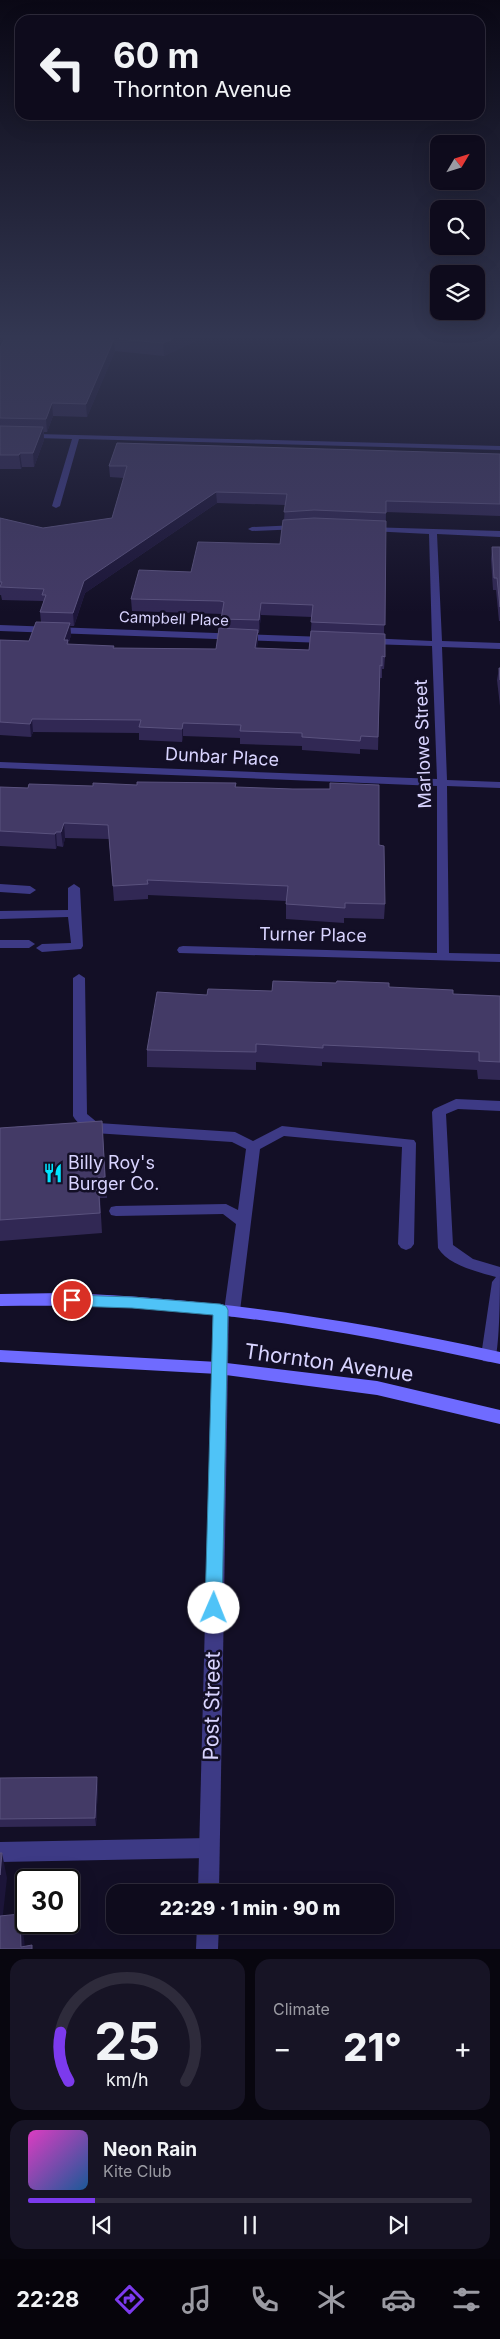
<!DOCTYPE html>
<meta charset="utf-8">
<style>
:root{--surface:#0e0b1c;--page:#171425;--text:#f1f3f6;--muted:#9b9ba3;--line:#2e2b3b;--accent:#7c3aed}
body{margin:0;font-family:Inter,sans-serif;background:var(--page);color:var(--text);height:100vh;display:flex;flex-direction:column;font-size:19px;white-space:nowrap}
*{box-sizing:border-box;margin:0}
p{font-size:16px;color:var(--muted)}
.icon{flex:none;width:28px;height:28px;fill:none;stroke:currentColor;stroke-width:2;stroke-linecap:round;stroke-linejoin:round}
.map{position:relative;height:1949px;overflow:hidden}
.drawer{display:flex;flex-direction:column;gap:10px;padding:10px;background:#08060f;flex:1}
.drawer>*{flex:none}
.top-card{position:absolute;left:15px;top:15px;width:470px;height:105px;border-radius:15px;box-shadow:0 5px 20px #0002,0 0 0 1px var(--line);background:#0e0b1c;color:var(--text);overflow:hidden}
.needle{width:32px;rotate:52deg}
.fabs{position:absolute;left:430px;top:135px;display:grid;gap:10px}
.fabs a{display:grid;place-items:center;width:55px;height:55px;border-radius:10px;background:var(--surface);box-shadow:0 5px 20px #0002,0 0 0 1px var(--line);font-size:25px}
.speed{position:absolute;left:15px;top:1869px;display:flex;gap:10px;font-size:25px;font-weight:700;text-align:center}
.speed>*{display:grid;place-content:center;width:65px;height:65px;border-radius:50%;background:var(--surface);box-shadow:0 5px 20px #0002,0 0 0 1px var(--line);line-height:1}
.speed .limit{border:2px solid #111;border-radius:8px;background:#fff;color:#111}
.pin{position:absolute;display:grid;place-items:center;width:42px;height:42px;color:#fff;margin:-21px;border:2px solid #fff;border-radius:50%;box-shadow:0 1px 5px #0007}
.me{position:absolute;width:55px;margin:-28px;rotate:1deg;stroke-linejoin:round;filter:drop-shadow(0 0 4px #0008)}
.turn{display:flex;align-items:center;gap:18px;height:105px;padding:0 15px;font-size:22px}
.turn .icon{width:65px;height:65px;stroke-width:2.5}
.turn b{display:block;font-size:35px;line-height:42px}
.big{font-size:38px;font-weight:800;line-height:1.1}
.drawer .card{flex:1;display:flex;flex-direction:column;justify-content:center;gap:8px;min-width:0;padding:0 18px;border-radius:15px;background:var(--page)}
.drawer .dial{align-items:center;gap:0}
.dial svg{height:130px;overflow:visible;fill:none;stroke:var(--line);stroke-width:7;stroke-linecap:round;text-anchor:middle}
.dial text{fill:var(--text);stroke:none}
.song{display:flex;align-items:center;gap:15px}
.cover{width:60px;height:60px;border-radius:8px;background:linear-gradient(135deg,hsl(310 70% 55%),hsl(210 70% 35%))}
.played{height:5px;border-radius:2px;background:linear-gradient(90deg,var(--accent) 15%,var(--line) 15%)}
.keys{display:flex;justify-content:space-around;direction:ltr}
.heat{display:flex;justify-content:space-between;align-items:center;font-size:28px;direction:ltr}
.drawer .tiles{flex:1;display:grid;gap:10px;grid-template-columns:1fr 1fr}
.card:last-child{grid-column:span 2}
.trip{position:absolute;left:106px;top:1884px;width:288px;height:50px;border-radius:15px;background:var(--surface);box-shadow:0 5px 20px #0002,0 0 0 1px var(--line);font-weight:800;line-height:50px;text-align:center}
.tabs{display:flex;height:80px;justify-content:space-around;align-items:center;background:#06040b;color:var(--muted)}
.tabs .icon{width:35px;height:35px}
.tabs .active{color:var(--accent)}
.tabs b{font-size:22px;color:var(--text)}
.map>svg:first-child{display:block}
</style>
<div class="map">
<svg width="500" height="1949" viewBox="0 0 500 1949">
<rect width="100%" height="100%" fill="#130f26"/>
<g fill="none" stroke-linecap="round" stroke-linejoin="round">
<g fill="#3d3a85" fill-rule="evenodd">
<polygon points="0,884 30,886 36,890 30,894 0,892"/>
<polygon points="74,884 80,888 83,946 81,949 42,952 36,948 42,944 71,943 68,917 0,919 0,911 68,910 68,888"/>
<polygon points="0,940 29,940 35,944 29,948 0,948"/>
<path d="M79 974 85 978 87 1114 98 1123 235 1132 253 1141 282 1126 414 1140 416 1143 414 1244 411 1248 406 1250 401 1248 398 1244 402 1147 284 1136 260 1149 240 1311 238 1315 232 1317 226 1315 224 1311 236 1224 223 1214 116 1216 111 1215 109 1211 111 1207 116 1206 226 1204 238 1210 246 1149 232 1142 94 1133C86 1131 77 1123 73 1116V978Z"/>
<path d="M456 1099 500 1101V1111L458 1109 446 1114 453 1245 473 1259 500 1267C500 1290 500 1341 495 1361L489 1362 483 1361 481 1356 492 1282 496 1277C478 1272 448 1265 438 1248L432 1112 434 1109Z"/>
<polygon points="209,1838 216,1841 219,1848 216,1855 209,1858 0,1862 0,1842"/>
</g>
<g fill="#3d3a85" fill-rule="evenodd">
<polygon points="0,433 500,446 500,450 79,439 60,506 56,508 52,506 72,439 0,437"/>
<polygon points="298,525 302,527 301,529 252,531 248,529 252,527"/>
<polygon points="367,527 500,531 500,537 437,534 442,641 500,643 500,649 442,647 447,780 500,782 500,788 447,786 449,953 500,954 500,962 179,953 177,950 179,947 183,946 437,953 437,786 0,768 0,762 437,779 432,646 368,644 363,641 368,638 432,641 429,534 370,531 367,531"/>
<polygon points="0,625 325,637 330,640 325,643 0,631"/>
<polygon points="221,1304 227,1306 229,1310 219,1892 198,1892 213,1310 215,1306"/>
<polygon points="197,1925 219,1925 218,1949 196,1949"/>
</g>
<g fill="#6f6bff" fill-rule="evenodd">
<path d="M63 1293C213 1298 353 1320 500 1352V1364C397 1342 294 1322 190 1312 126 1306 63 1305 0 1306V1294Z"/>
<polygon points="0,1350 218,1362 377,1381 500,1410 500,1424 377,1395 218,1374 0,1362"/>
</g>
</g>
<g fill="#312854" fill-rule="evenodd">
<polygon points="0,339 200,339 164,356 115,351 87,417 53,416 47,432 44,432 44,440 34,467 22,467 21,469 0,469 0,348 1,345 0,345"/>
<path d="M500 454V516L386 512 384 634 385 657 384 669H382V678H380L378 750 360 749V754L302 750V746L240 744V738L183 736 182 742 139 740V733L33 732 31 737 0 735V640L29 641 41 622 40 612 43 604V601L2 600 1 595H0V518L43 528 112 518 124 478 110 477 109 466ZM217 503 285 505 284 520 280 544 191 572 131 599 132 611 222 614 221 619V628L216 649 114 648 69 644V642L71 635 70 626H74L85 593ZM261 615 312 617 309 650 257 648 258 633H259Z"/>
<polygon points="492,547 500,547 500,621 499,621 496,590 493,590 491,559"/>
<polygon points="499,668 500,668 500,706 497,680"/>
<polygon points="236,783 236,787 379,845 385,904 384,919 344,918 344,923 286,919 286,901 148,895 148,899 114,901 109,839 65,838 63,847 57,846 56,849 0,846 0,787 28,788 93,786"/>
<polygon points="389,987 453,994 500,996 500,1080 478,1079 477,1070 322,1062 322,1066 256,1062 256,1070 147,1067 147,1050 207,995"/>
<polygon points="102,1121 107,1198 100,1198 102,1233 0,1241 0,1128"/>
<polygon points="0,1778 98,1785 96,1826 0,1827"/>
</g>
<g fill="#1d163a">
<polygon points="0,339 8,339 9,344 0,345"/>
<polygon points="114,339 115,351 87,417 86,404"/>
<polygon points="173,339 200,339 164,356 163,343"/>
<polygon points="52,403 53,416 47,432 46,419"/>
<polygon points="43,427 44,440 34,467 33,453"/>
<polygon points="20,453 22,467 21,469 19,455"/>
<polygon points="216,492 217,503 85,593 74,626 73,613 84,581"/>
<polygon points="261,603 261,615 259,633 259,620"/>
<polygon points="70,623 71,635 69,642 69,652 64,640"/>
<polygon points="258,630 258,642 255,660 255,648"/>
<polygon points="32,719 33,732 31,737 30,724"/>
<polygon points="183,723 183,736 182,742 182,729"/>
<polygon points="64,823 65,838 63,847 61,832"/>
<polygon points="56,832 57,846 56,849 55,834"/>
<polygon points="97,1777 98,1785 96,1826 95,1818"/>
<polygon points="2,1853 7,1878 0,1941 0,1875"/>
<polygon points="20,1914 24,1938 25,1949 21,1947"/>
</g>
<g fill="#433a66" stroke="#5a527e">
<polygon points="4,339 114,339 86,404 52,403 46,419 0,418 0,348"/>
<polygon points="119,339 173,339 163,343"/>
<polygon points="0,426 43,427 33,453 20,453 19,455 0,455"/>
<polygon points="117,443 500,454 500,504 386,501 386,513 314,510 284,512 287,494 216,492 84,581 73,613 40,612 46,595 42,595 44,589 0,587 2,582 0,582 0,518 43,528 112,518 127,466 109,466"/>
<polygon points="314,518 386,521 385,625 311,622 313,605 261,603 259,620 221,619 224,602 220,601 131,599 139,570 191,572 198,542 280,544 283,520"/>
<polygon points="492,547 500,547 500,607 497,578 494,578"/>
<polygon points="36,622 70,623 64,640 68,640 67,644 114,646 113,648 216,649 219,628 258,630 255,648 309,650 311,631 385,634 385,657 382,656 382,666 380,665 378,737 361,736 360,741 302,737 302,733 240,731 241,725 183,723 182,729 139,727 141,720 32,719 30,724 0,722 0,640 29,641"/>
<polygon points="499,668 500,668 500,680"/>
<polygon points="137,782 236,783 235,787 293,789 330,789 330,783 379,785 379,845 384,846 385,904 345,903 345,908 286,904 288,886 147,880 148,884 113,886 108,825 64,823 61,832 56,832 55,834 0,831 0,787 28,788 29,784 93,786 93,783 137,785"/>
<polygon points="273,981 336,983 337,981 389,983 389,987 453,990 453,994 500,996 500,1062 479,1061 479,1052 323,1045 323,1048 256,1044 256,1052 147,1050 157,992 207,995 208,989 272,991"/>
<polygon points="102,1121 105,1177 98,1178 100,1213 0,1220 0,1128"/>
<polygon points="97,1777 95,1818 0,1819 0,1778"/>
<polygon points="0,1853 2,1853 0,1875"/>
<polygon points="20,1914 21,1947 32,1945 32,1949 0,1949 0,1916"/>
</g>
<linearGradient id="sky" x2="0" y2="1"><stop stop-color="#0a0815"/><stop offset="0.55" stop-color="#333752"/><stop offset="1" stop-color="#333752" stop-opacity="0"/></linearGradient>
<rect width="500" height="612" fill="url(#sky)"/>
<polygon fill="#4fc3f7" stroke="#337fa1" points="72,1295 132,1297 220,1304 226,1306 228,1310 222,1608 220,1614 214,1616 208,1614 205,1608 213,1315 132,1308 72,1306 67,1304 65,1300 67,1296"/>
<defs>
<symbol id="restaurant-bare" viewBox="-9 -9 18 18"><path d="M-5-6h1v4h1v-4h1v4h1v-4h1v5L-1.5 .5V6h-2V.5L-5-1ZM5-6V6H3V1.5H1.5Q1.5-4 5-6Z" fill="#00e5ff" stroke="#130f26" stroke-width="2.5" paint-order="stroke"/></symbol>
</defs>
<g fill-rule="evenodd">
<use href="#restaurant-bare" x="39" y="1159" width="28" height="28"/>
</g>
<g text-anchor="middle" stroke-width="5" stroke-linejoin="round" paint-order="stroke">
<g font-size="15" fill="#d9d4ff" stroke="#130f26">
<text transform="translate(174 619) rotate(2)" y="5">Campbell Place</text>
</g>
<g font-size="18" fill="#d9d4ff" stroke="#130f26">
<text transform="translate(423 744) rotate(-92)" y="6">Marlowe Street</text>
<text transform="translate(222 757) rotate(3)" y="6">Dunbar Place</text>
<text transform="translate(313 935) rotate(1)" y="6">Turner Place</text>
</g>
<g font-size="18" fill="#d9d4ff" stroke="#130f26" text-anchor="start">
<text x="68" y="1169">Billy Roy's<tspan x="68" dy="21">Burger Co.</tspan></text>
</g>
<g font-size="21" fill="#d9d4ff" stroke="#130f26">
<text transform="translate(329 1363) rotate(8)" y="7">Thornton Avenue</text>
<text transform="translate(212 1706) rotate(-89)" y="7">Post Street</text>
</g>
</g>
</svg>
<div class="fabs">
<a><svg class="needle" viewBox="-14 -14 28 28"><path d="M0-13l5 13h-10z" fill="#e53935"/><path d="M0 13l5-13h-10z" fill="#9b9ba3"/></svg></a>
<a><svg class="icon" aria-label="search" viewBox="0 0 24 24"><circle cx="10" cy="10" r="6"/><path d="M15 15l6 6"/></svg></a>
<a><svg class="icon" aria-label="layers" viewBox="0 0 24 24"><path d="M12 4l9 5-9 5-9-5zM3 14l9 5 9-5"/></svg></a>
</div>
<div class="speed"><div class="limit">30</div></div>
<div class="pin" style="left:72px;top:1300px;background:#d93025"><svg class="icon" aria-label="arrive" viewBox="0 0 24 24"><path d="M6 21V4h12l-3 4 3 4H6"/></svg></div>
<svg class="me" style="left:214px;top:1608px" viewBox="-20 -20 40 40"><circle r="19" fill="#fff"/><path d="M0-13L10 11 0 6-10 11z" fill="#4fc3f7"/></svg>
<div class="trip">22:29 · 1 min · 90 m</div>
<div class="top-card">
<div class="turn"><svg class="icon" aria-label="left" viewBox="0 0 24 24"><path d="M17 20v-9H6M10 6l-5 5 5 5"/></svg><div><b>60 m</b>Thornton Avenue</div></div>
</div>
</div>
<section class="drawer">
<div class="tiles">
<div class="card dial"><svg viewBox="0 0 100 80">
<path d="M14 69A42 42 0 1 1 86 69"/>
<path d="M14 69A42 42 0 0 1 9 39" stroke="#7c3aed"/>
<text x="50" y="56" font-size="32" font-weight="700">25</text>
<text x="50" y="72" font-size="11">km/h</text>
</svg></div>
<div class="card"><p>Climate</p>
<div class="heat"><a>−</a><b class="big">21°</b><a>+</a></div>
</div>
<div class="card">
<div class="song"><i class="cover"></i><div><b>Neon Rain</b><p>Kite Club</p></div></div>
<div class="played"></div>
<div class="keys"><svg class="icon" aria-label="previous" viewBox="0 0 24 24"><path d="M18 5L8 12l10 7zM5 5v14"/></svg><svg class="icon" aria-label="pause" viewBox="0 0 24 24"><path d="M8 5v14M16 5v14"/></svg><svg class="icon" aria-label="next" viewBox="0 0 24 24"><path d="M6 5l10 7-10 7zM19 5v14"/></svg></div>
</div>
</div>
</section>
<nav class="tabs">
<b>22:28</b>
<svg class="icon active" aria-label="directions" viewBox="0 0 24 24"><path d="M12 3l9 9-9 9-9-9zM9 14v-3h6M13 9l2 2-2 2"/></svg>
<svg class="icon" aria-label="music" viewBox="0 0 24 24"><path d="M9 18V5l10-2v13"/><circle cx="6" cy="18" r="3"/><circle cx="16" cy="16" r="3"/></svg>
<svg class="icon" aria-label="phone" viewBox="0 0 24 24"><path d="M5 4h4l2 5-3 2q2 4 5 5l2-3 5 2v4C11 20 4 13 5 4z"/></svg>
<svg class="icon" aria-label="climate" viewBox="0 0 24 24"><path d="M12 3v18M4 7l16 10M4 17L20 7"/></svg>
<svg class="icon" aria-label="car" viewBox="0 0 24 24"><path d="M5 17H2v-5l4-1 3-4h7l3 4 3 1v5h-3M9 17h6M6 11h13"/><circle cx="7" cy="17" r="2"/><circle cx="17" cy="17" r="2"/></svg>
<svg class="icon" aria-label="filters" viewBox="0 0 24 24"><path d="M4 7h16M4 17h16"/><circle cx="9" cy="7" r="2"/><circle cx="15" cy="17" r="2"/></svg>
</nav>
